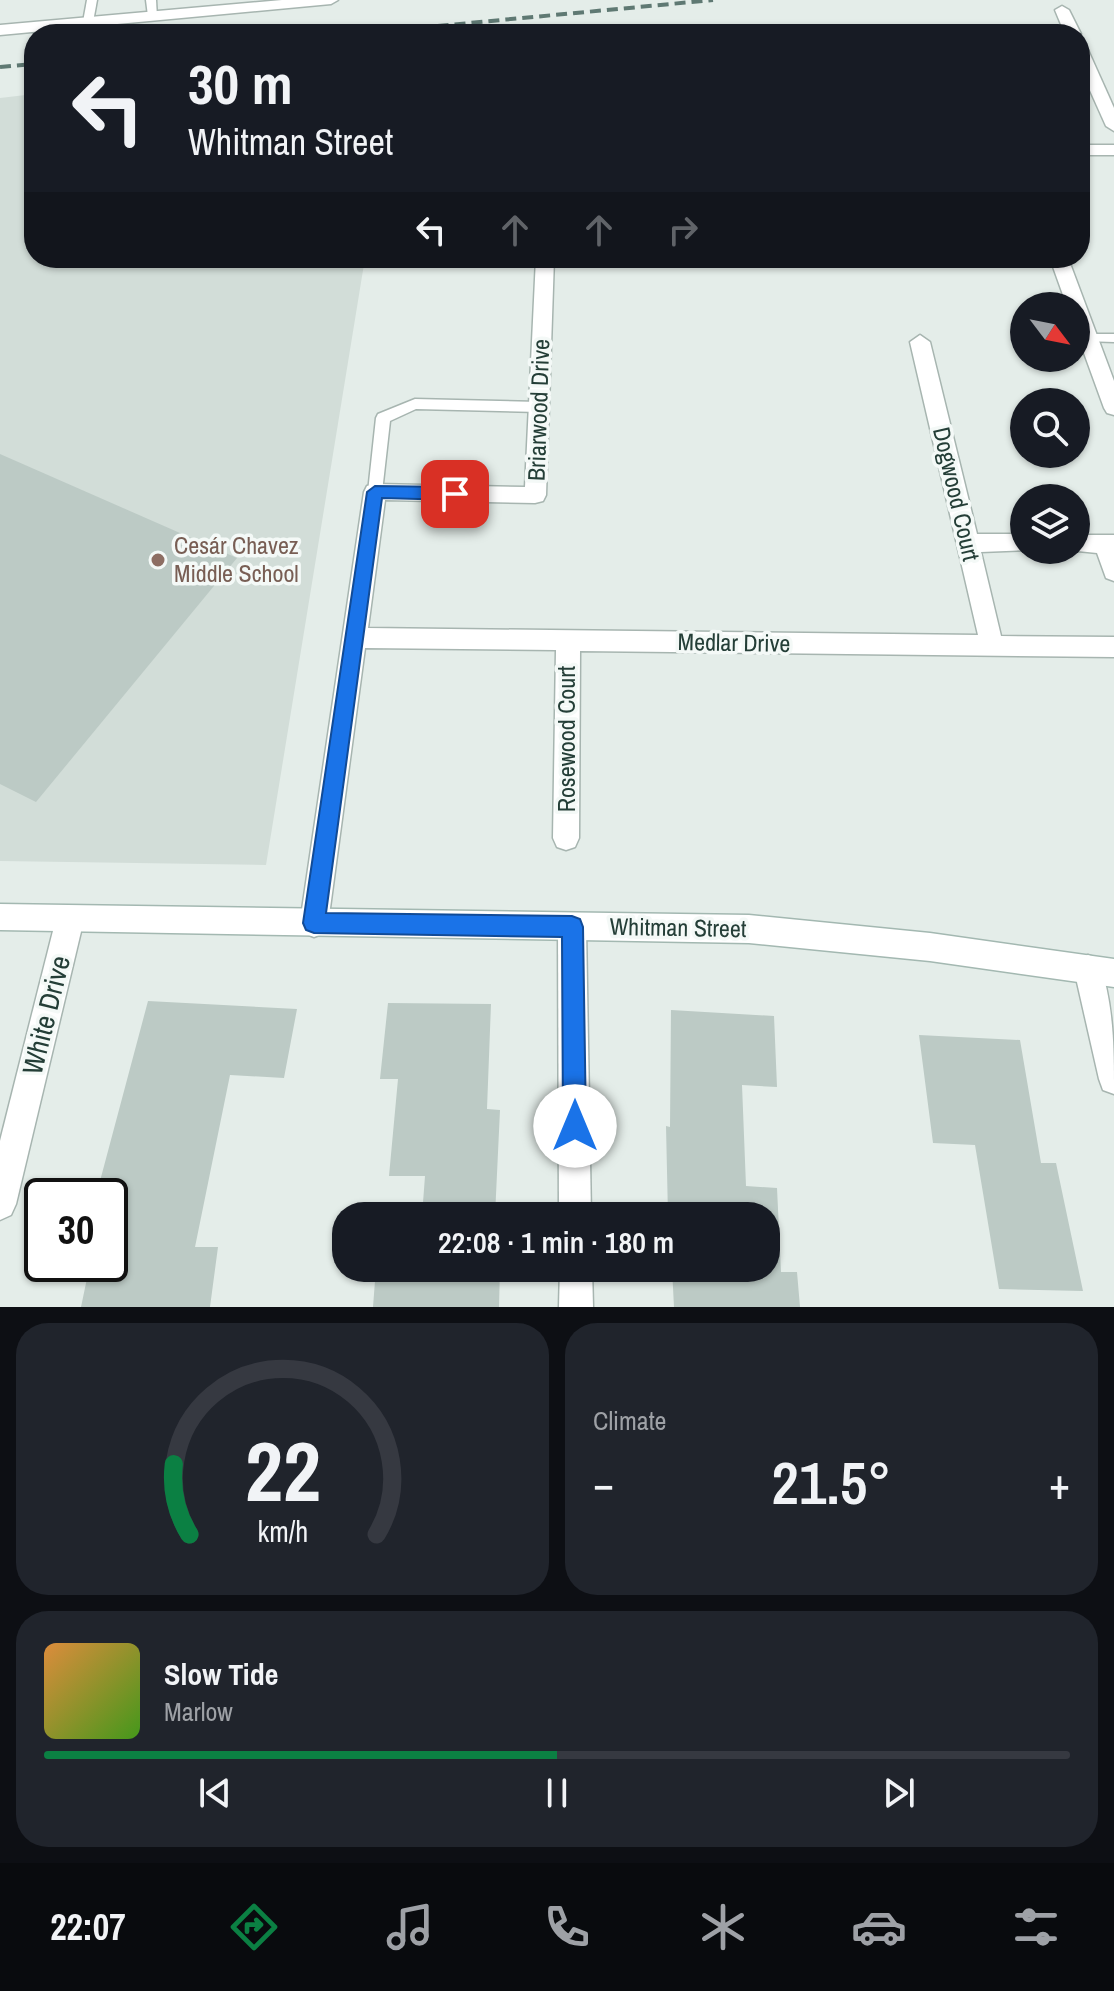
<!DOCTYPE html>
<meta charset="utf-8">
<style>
:root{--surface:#171b24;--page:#20242c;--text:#f1f3f6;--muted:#9ea1a6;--line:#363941;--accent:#0b8043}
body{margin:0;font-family:"Archivo Narrow",sans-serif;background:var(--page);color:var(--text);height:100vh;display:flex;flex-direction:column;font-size:30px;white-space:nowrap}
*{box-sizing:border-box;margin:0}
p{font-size:26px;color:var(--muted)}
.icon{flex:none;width:44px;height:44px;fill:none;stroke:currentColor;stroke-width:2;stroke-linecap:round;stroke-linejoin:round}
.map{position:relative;height:1307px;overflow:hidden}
.drawer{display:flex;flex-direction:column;gap:16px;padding:16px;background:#0d0f14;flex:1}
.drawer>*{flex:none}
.guide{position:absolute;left:24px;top:24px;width:1066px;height:244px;border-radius:32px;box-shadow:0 2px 6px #0004;background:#171b24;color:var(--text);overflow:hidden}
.needle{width:52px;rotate:122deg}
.tools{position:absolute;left:1010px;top:292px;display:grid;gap:16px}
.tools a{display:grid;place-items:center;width:80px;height:80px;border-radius:50%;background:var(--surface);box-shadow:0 2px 6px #0004;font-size:40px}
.speed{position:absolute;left:24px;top:1178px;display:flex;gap:16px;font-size:40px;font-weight:700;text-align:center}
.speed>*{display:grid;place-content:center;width:104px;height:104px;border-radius:50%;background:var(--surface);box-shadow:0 2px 6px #0004;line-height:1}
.speed .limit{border:4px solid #111;border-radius:12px;background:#fff;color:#111}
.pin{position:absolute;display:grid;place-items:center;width:68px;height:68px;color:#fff;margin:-34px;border-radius:16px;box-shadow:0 4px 12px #0006}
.me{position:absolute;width:88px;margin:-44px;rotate:0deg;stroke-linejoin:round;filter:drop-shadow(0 0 6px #0008)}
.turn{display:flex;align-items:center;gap:28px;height:168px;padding:0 32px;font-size:36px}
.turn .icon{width:104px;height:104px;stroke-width:2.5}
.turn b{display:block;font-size:56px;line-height:68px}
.lanes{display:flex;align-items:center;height:76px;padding:0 32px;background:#0003;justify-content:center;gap:40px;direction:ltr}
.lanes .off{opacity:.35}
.big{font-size:60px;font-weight:600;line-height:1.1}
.drawer .tile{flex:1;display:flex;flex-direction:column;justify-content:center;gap:12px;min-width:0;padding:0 28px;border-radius:32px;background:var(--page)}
.drawer .dial{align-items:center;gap:0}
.dial svg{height:208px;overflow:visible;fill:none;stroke:var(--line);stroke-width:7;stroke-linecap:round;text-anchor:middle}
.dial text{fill:var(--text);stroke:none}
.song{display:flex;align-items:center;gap:24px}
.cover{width:96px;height:96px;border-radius:12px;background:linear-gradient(135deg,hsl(30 70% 55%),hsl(100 70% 35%))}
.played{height:8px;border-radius:4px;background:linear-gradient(90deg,var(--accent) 50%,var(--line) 50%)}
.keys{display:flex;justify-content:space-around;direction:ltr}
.heat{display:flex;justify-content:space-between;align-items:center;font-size:44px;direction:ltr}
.drawer .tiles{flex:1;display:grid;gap:16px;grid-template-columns:1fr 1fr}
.tile:last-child{grid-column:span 2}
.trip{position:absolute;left:332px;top:1202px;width:448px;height:80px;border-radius:32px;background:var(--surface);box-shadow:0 2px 6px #0004;font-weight:600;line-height:80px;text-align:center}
.tab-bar{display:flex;height:128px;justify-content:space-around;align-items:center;background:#090b0e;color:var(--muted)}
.tab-bar .icon{width:56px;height:56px}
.tab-bar .selected{color:var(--accent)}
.tab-bar b{font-size:36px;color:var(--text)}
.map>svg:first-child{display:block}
</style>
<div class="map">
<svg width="1114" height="1307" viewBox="0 0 1114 1307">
<rect width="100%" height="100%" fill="#e4ede9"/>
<polygon fill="#d2ddd8" points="34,94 34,258 365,258 266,865 0,861 0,98"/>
<g fill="#bccac5">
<polygon points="0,454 237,558 36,802 0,784"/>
<polygon points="148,1001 297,1009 284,1078 230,1075 195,1247 218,1247 210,1307 81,1307 90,1264 110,1264 110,1196 96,1196"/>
<polygon points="388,1003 491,1004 487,1109 500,1110 495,1216 422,1216 425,1176 389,1176 398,1079 380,1079"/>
<polygon points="671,1010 774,1016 777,1087 742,1085 746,1186 777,1188 781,1272 797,1272 800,1307 674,1307 672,1268 766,1268 766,1216 668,1216 666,1126 670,1127"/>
<polygon points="919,1035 1020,1040 1041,1163 1056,1163 1083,1291 999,1289 975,1145 933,1143"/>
<polygon points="376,1268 500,1268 499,1307 373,1307"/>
</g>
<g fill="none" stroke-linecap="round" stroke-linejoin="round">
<defs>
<g id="lane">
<polygon points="87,0 97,0 93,22 88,25 83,22"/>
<polygon points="146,0 156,0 157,18 148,16"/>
<polygon points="1089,334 1114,334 1114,342 1084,341 1084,335"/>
<polygon points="415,399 539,402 546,407 539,412 416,409 390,421 382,492 375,497 370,496 368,492 376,418 378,414"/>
</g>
<g id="street">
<polygon points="282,0 338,0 331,4 0,35 0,25"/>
<polygon points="1062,6 1069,10 1081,34 1080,35 1065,34 1055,10"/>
<polygon points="1080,45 1088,50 1114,108 1114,131 1106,126 1080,68"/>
<rect x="1080" y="145" width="34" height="10"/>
<polygon points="536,258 554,258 546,495 543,501 535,503 385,500 368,628 978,635 910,342 920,335 930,342 977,534 1024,534 1024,550 1030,550 981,552 1001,636 1114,637 1114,657 580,651 579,838 575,847 566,850 557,847 553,838 556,650 365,648 328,923 324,933 314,937 304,933 300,923 364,492 367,486 375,484 525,487"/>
<polygon points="876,258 1068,258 1114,381 1114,415 1107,413 1104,408 1076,331 1076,306 1067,306 1052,264 885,264"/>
<polygon points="1076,535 1114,535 1114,581 1106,578 1097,553 1068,550 1076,550"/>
<polygon points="70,906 80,909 84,919 16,1204 11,1215 0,1220 0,1141 56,919 60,909"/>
<polygon points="572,913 582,917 586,927 591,1216 559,1216 558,927 562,917"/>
<path d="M1088 955 1098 959C1114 1003 1114 1048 1114 1094L1103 1090 1099 1079 1074 969 1078 959Z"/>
<polygon points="560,1268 592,1268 593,1307 559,1307"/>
</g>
<polygon id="secondary" points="0,904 749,915 930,933 1114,959 1114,987 930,961 749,943 0,930"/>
</defs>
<use href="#lane" stroke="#a7b5b0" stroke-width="3"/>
<use href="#street" stroke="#a7b5b0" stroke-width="3"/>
<use href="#secondary" stroke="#a3b8b1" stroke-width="3"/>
<use href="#lane" fill="#fff" fill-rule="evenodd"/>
<use href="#street" fill="#fff" fill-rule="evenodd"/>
<use href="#secondary" fill="#fff" fill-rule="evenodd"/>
<g stroke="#5f7973" stroke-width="4" stroke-dasharray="11 6" stroke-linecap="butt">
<polyline points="353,34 713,0"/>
<polyline points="0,67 34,64"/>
</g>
</g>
<polygon fill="#1a73e8" stroke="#114b97" stroke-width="2" points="375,486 455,487 463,494 455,500 382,498 326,913 572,916 580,919 583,927 586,1126 583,1135 575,1138 566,1135 563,1126 562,937 314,933 306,930 303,923 367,492"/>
<circle fill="#8d6e63" stroke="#f4f9f7" stroke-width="3" cx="158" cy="560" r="8"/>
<g text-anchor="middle" stroke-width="7" stroke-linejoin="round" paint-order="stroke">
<g font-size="24" fill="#243e37" stroke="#f4f9f7">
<text transform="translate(539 410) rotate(-88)" y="8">Briarwood Drive</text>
<text transform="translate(956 494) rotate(77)" y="8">Dogwood Court</text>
<text transform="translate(734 643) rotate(1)" y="8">Medlar Drive</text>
<text transform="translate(567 739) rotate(-90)" y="8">Rosewood Court</text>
<text transform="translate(678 928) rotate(1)" y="8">Whitman Street</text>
</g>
<g font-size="24" fill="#785e54" stroke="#f4f9f7" text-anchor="start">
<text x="174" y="554">Cesár Chavez<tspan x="174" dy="28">Middle School</tspan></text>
</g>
<g font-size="28" fill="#243e37" stroke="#f4f9f7">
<text transform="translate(46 1015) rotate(-76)" y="10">White Drive</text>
</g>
</g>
</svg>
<div class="tools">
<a><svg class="needle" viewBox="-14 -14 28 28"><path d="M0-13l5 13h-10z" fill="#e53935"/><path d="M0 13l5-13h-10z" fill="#9ea1a6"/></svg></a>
<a><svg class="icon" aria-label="search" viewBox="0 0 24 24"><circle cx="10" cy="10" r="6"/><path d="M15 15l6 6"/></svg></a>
<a><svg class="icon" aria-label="layers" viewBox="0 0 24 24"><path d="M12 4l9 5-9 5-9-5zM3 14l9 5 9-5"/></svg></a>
</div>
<div class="speed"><div class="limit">30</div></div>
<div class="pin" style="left:455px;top:494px;background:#d93025"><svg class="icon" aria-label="arrive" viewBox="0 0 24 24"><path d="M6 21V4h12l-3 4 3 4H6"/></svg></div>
<svg class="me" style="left:575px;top:1126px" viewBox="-20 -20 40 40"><circle r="19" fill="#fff"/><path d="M0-13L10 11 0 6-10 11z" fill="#1a73e8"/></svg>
<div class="trip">22:08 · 1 min · 180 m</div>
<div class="guide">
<div class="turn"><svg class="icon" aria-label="left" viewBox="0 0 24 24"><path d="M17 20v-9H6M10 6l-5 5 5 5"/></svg><div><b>30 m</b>Whitman Street</div></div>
<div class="lanes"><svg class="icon" aria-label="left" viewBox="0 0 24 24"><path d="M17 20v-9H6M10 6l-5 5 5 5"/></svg><svg class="icon off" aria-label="ahead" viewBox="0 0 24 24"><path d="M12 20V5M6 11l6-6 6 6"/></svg><svg class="icon off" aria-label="ahead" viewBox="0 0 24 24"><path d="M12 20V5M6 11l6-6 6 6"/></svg><svg class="icon off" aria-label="right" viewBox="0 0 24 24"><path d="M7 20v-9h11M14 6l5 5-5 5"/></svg></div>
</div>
</div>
<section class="drawer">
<div class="tiles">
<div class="tile dial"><svg viewBox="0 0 100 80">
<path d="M14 69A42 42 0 1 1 86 69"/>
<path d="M14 69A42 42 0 0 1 8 42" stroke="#0b8043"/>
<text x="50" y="56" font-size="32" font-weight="700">22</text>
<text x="50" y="72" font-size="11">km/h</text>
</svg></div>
<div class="tile"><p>Climate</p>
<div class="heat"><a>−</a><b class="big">21.5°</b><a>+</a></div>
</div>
<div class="tile">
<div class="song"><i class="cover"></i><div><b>Slow Tide</b><p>Marlow</p></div></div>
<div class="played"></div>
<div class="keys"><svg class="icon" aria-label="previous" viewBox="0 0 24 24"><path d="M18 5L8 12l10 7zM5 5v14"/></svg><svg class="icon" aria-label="pause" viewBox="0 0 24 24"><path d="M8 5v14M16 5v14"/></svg><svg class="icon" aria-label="next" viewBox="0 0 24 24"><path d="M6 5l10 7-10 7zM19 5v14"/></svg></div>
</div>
</div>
</section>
<nav class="tab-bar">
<b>22:07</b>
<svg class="icon selected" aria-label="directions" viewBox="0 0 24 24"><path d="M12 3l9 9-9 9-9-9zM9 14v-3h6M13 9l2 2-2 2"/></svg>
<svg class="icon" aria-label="music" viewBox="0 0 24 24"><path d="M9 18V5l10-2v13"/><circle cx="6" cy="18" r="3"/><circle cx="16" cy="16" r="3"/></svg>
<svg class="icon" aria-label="phone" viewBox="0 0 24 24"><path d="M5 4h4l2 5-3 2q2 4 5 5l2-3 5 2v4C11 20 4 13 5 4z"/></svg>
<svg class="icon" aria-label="climate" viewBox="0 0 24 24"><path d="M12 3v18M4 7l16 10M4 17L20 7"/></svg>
<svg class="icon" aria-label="car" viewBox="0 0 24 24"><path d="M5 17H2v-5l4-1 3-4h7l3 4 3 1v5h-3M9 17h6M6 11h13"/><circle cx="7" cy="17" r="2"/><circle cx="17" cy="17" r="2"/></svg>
<svg class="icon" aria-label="filters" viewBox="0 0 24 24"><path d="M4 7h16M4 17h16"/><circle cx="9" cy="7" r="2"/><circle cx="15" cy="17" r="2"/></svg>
</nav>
